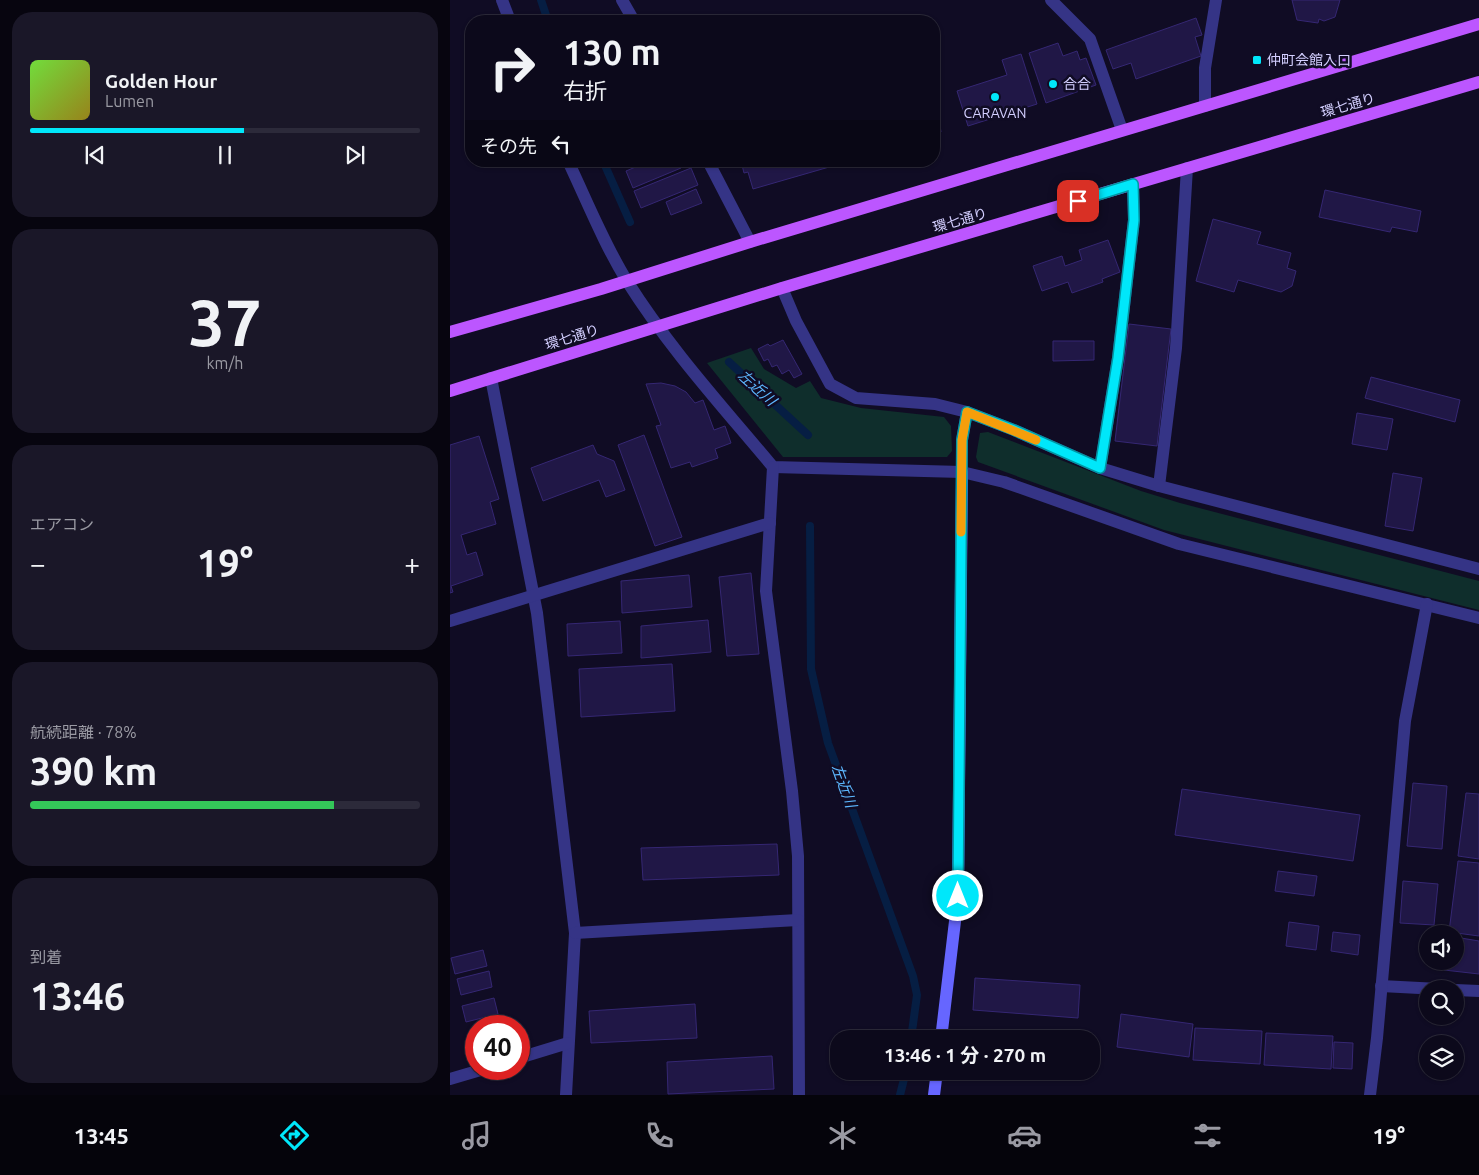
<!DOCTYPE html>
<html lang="ja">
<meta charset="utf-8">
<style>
:root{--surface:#0c091b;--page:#1a1728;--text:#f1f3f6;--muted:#9a9aa3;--line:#2c2a3a;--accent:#00e7fa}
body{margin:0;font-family:Ubuntu,"Noto Sans JP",sans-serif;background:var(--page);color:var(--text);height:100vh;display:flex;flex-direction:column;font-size:19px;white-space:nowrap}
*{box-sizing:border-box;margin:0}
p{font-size:16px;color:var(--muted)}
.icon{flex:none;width:28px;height:28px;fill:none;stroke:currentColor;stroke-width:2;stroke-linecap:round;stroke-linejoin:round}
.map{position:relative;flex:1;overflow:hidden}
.panel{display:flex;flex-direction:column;gap:12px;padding:12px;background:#07050f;width:450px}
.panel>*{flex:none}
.guide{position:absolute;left:15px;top:15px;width:475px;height:152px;border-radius:20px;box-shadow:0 1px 4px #0004,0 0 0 1px var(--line);background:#0c091b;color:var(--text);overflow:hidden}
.buttons{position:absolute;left:969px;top:925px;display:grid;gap:10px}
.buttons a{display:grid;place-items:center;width:45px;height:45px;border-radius:50%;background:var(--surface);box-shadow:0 1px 4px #0004,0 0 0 1px var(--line);font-size:25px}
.speed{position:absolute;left:15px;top:1015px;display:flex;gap:10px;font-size:25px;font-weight:700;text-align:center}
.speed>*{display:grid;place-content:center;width:65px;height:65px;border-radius:50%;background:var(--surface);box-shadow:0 1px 4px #0004,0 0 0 1px var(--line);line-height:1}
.speed .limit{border:8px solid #d22;background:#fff;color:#111}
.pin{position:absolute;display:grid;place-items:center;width:42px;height:42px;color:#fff;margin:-21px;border-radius:10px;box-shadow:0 2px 8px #0006}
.me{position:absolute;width:55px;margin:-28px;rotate:0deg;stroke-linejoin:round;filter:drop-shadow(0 0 4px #0008)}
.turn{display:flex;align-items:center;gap:18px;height:105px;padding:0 15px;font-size:22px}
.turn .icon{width:65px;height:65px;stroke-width:2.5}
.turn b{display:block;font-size:35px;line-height:42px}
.then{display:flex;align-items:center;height:48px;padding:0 15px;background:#0003;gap:10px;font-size:19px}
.big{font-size:38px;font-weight:700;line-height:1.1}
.panel .widget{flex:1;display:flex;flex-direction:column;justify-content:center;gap:8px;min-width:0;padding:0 18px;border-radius:20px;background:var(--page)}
.panel .dial{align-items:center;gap:0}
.dial b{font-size:65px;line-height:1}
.song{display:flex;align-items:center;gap:15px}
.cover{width:60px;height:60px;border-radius:8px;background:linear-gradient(135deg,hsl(100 70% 55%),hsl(50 70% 35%))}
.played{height:5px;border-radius:2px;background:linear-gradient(90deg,var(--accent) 55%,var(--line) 55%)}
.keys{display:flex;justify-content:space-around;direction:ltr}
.heat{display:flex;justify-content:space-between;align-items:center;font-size:28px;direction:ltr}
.charge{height:8px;border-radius:4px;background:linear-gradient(90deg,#34c759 78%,var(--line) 0)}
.trip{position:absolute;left:380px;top:1030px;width:270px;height:50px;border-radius:20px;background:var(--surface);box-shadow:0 1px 4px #0004,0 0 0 1px var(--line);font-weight:700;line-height:50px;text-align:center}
.tabs{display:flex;height:80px;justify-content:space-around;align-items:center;background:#05040b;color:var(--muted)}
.tabs .icon{width:35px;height:35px}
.tabs .on{color:var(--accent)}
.tabs b{font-size:22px;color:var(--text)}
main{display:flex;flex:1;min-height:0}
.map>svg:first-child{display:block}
</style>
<main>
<section class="panel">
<div class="widget">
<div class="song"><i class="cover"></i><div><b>Golden Hour</b><p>Lumen</p></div></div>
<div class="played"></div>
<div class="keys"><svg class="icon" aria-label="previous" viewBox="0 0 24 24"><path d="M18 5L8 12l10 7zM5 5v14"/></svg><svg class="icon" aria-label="pause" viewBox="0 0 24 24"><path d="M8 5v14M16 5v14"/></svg><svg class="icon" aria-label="next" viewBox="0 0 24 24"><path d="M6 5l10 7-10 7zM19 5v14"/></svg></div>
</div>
<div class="widget dial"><b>37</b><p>km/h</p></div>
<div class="widget"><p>エアコン</p>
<div class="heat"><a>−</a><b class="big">19°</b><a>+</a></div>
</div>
<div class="widget"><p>航続距離 · 78%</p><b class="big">390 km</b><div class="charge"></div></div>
<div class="widget"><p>到着</p><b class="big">13:46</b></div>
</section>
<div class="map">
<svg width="1029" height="1095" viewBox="0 0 1029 1095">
<rect width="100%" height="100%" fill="#100c24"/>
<g fill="#0f2e2c">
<polygon points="301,348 314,369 346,388 360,381 371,398 411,408 494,417 501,426 502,451 497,457 333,457 257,363"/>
<polygon points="538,432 691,491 730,503 1029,581 1029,610 714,530 528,462 526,457 530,433"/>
</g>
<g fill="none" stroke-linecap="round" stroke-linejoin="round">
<g stroke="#061e43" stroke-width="8">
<polyline points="91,0 98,21"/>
<polyline points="153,161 180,222"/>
<polyline points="279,362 358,435"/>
<polyline points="360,526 361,669 378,743 463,976 467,995 461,1039"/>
<polyline points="450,1095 456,1071"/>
</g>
</g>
<g fill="#201746" stroke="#352773">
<polygon points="842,0 890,0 885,17 874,21 869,19 868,23 847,20"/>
<polygon points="746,18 752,35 745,37 751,56 686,79 681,63 663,69 656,50"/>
<polygon points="608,43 613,56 627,51 630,60 636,58 646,85 596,103 579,53"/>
<polygon points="571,54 587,104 518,126 507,91 557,75 552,60"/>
<polygon points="484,107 487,107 491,132 484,133"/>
<polygon points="200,161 230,161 229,162 231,168 183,188 176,171"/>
<polygon points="291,161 393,161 393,163 303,189 298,172 294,173"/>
<polygon points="241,168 248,185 191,208 184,191"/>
<polygon points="246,189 252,203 221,215 216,202"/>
<polygon points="875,190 971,211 967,232 942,227 940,232 869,217"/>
<polygon points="763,219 811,232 807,244 841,253 837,268 846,271 842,286 831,292 788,280 784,292 746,281"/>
<polygon points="658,240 670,272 652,279 653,282 622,293 618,282 592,291 583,266 612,256 615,266 632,260 629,250"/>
<polygon points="679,324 721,329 707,446 665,441"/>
<polygon points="333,340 352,374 344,378 339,370 332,374 327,365 322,367 318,359 314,361 308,349 318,344 320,346"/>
<polygon points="603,341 644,341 644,360 603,361"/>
<polygon points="921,377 1010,400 1005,422 915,398"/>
<polygon points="211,383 225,386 236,392 245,403 253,400 264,430 275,426 281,443 265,449 268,458 242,467 240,462 221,468 206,426 211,425 196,384"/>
<polygon points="907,413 943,419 937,450 902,444"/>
<polygon points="194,435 232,537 205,546 168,445"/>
<polygon points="29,436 49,499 40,502 46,524 11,535 17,555 26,552 33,575 1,586 3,592 0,593 0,445"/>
<polygon points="143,445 147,454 164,461 175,490 156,497 149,480 93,501 81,468"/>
<polygon points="943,473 972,478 963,531 935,526"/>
<polygon points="301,573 309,654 277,656 269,577"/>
<polygon points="239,575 242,607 172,613 171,581"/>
<polygon points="258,620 261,652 191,658 191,626"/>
<polygon points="170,621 172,653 118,656 117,624"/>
<polygon points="222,664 225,711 131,717 129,669"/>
<polygon points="963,783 997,786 992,849 957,846"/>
<polygon points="732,789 910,815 903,861 725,835"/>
<polygon points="1016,793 1029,794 1029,859 1008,856"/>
<polygon points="327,844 329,875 193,880 191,848"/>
<polygon points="1008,861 1029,863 1029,936 999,932"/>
<polygon points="828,871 867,876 864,896 825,891"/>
<polygon points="953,881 988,884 984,925 950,923"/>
<polygon points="839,922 869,926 866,950 836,946"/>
<polygon points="883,932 910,935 908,955 881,951"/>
<polygon points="1005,937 1029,941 1029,974 994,970 995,961 1005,961"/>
<polygon points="33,950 37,966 5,974 1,958"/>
<polygon points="39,971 42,987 11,995 7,979"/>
<polygon points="525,978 630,985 628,1018 523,1010"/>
<polygon points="44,998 48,1014 16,1022 12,1006"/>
<polygon points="245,1004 247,1038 141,1043 139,1011"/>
<polygon points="671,1014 743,1024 739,1057 667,1047"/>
<polygon points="745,1028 812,1031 810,1064 743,1060"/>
<polygon points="816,1033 883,1036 881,1069 814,1065"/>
<polygon points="884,1042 903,1043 902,1069 883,1068"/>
<polygon points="322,1056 324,1089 218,1094 217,1062"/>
</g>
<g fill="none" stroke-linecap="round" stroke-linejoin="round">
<g stroke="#353486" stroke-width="12">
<polyline points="709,486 726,348 737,168"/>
<polyline points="931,986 989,989"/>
<polyline points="1005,990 1029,991"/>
</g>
<g stroke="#353486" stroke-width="12">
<polyline points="52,0 60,21"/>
<polyline points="172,0 184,21"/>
<polyline points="601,0 640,39 672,130"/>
<polyline points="755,106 755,68 766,0"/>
<path d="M118 161C137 201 154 244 177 281 219 348 273 407 323 467L512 472 554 482 729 544 1029 618"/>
<polyline points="258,161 300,242"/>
<polyline points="332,288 346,321 380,384 406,398 485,404 517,412 564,430 650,468 709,486 1029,569"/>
<polyline points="41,378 87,613 125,933 116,1095"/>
<polyline points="323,467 316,591 342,791 348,856 349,1095"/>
<polyline points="650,468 668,358 684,220 683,184"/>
<polyline points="512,472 512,440 517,412"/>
<polyline points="0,621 320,523"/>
<polyline points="125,933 348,920"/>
<polyline points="69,1058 118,1043"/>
<polyline points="0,1079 34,1069"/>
<polyline points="920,1095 927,1038 955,721 977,604"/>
</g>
<g stroke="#66f" stroke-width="12">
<polyline points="491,1039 508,896 512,472"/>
<polyline points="484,1095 487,1071"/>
</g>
<g stroke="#bc56ff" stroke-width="12">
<polyline points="0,332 151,289 300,242 1029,24"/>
<polyline points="0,391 332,288 1029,82"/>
</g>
</g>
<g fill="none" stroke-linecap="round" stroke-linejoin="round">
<defs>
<polyline id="route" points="508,896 512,440 517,412 564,430 650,468 668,358 684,220 683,184 628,201"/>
</defs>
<use href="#route" stroke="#0096a2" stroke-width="12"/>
<use href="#route" stroke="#00e7fa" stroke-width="9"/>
<polyline stroke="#f59e0b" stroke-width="9" points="511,532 512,440 517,412 586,440"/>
</g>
<g fill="#00e7fa" stroke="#100c24" stroke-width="2">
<rect x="802" y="55" width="10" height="10" rx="2.5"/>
<circle cx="603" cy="84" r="5"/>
<circle cx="545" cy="97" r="5"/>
</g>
<g text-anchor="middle" stroke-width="5" stroke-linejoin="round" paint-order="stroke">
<g font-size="14" fill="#d3cfff" stroke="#100c24" text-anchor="start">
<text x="817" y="65">仲町会館入口</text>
<text x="613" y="89">合合</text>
<text x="545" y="118" text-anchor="middle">CARAVAN</text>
</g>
<g font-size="14" fill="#d3cfff" stroke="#100c24">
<text transform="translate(898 105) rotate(-16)" y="5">環七通り</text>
<text transform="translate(510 220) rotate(-16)" y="5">環七通り</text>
<text transform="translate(122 337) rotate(-17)" y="5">環七通り</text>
</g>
<g font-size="15" font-style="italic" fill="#5db8ff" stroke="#100c24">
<text transform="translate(307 388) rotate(42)" y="5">左近川</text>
<text transform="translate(394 786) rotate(70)" y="5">左近川</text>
</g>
</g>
</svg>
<div class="buttons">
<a><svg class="icon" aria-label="sound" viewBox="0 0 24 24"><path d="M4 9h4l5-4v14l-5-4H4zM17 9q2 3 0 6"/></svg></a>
<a><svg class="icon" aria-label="search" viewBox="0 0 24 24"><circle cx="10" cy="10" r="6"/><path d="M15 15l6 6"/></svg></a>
<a><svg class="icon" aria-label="layers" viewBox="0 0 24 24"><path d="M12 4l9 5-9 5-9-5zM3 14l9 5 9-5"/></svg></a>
</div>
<div class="speed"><div class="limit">40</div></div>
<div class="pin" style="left:628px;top:201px;background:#d93025"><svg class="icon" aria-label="arrive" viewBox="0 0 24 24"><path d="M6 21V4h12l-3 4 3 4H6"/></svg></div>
<svg class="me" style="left:508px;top:896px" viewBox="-20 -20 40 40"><circle r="17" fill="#00e7fa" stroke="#fff" stroke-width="3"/><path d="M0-11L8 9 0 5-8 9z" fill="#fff"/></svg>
<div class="trip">13:46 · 1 分 · 270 m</div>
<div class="guide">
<div class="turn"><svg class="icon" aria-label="right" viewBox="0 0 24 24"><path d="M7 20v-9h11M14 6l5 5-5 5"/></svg><div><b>130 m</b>右折</div></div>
<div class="then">その先<svg class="icon" aria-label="left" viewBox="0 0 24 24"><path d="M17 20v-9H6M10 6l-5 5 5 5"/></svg></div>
</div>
</div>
</main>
<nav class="tabs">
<b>13:45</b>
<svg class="icon on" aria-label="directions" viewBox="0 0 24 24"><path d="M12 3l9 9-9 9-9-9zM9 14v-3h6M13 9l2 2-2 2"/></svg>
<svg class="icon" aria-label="music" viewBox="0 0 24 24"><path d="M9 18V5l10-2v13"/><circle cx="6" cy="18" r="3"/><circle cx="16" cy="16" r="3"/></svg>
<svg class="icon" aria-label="phone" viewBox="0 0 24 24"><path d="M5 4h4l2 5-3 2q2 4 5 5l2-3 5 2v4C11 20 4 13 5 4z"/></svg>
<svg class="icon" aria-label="climate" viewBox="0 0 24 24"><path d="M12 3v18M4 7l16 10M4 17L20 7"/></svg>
<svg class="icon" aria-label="car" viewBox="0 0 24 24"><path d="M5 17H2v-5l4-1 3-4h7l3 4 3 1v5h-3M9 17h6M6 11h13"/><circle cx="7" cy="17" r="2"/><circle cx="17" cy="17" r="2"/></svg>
<svg class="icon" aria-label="filters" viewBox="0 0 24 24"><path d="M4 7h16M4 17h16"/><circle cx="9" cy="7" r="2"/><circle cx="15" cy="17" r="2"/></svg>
<b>19°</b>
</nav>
